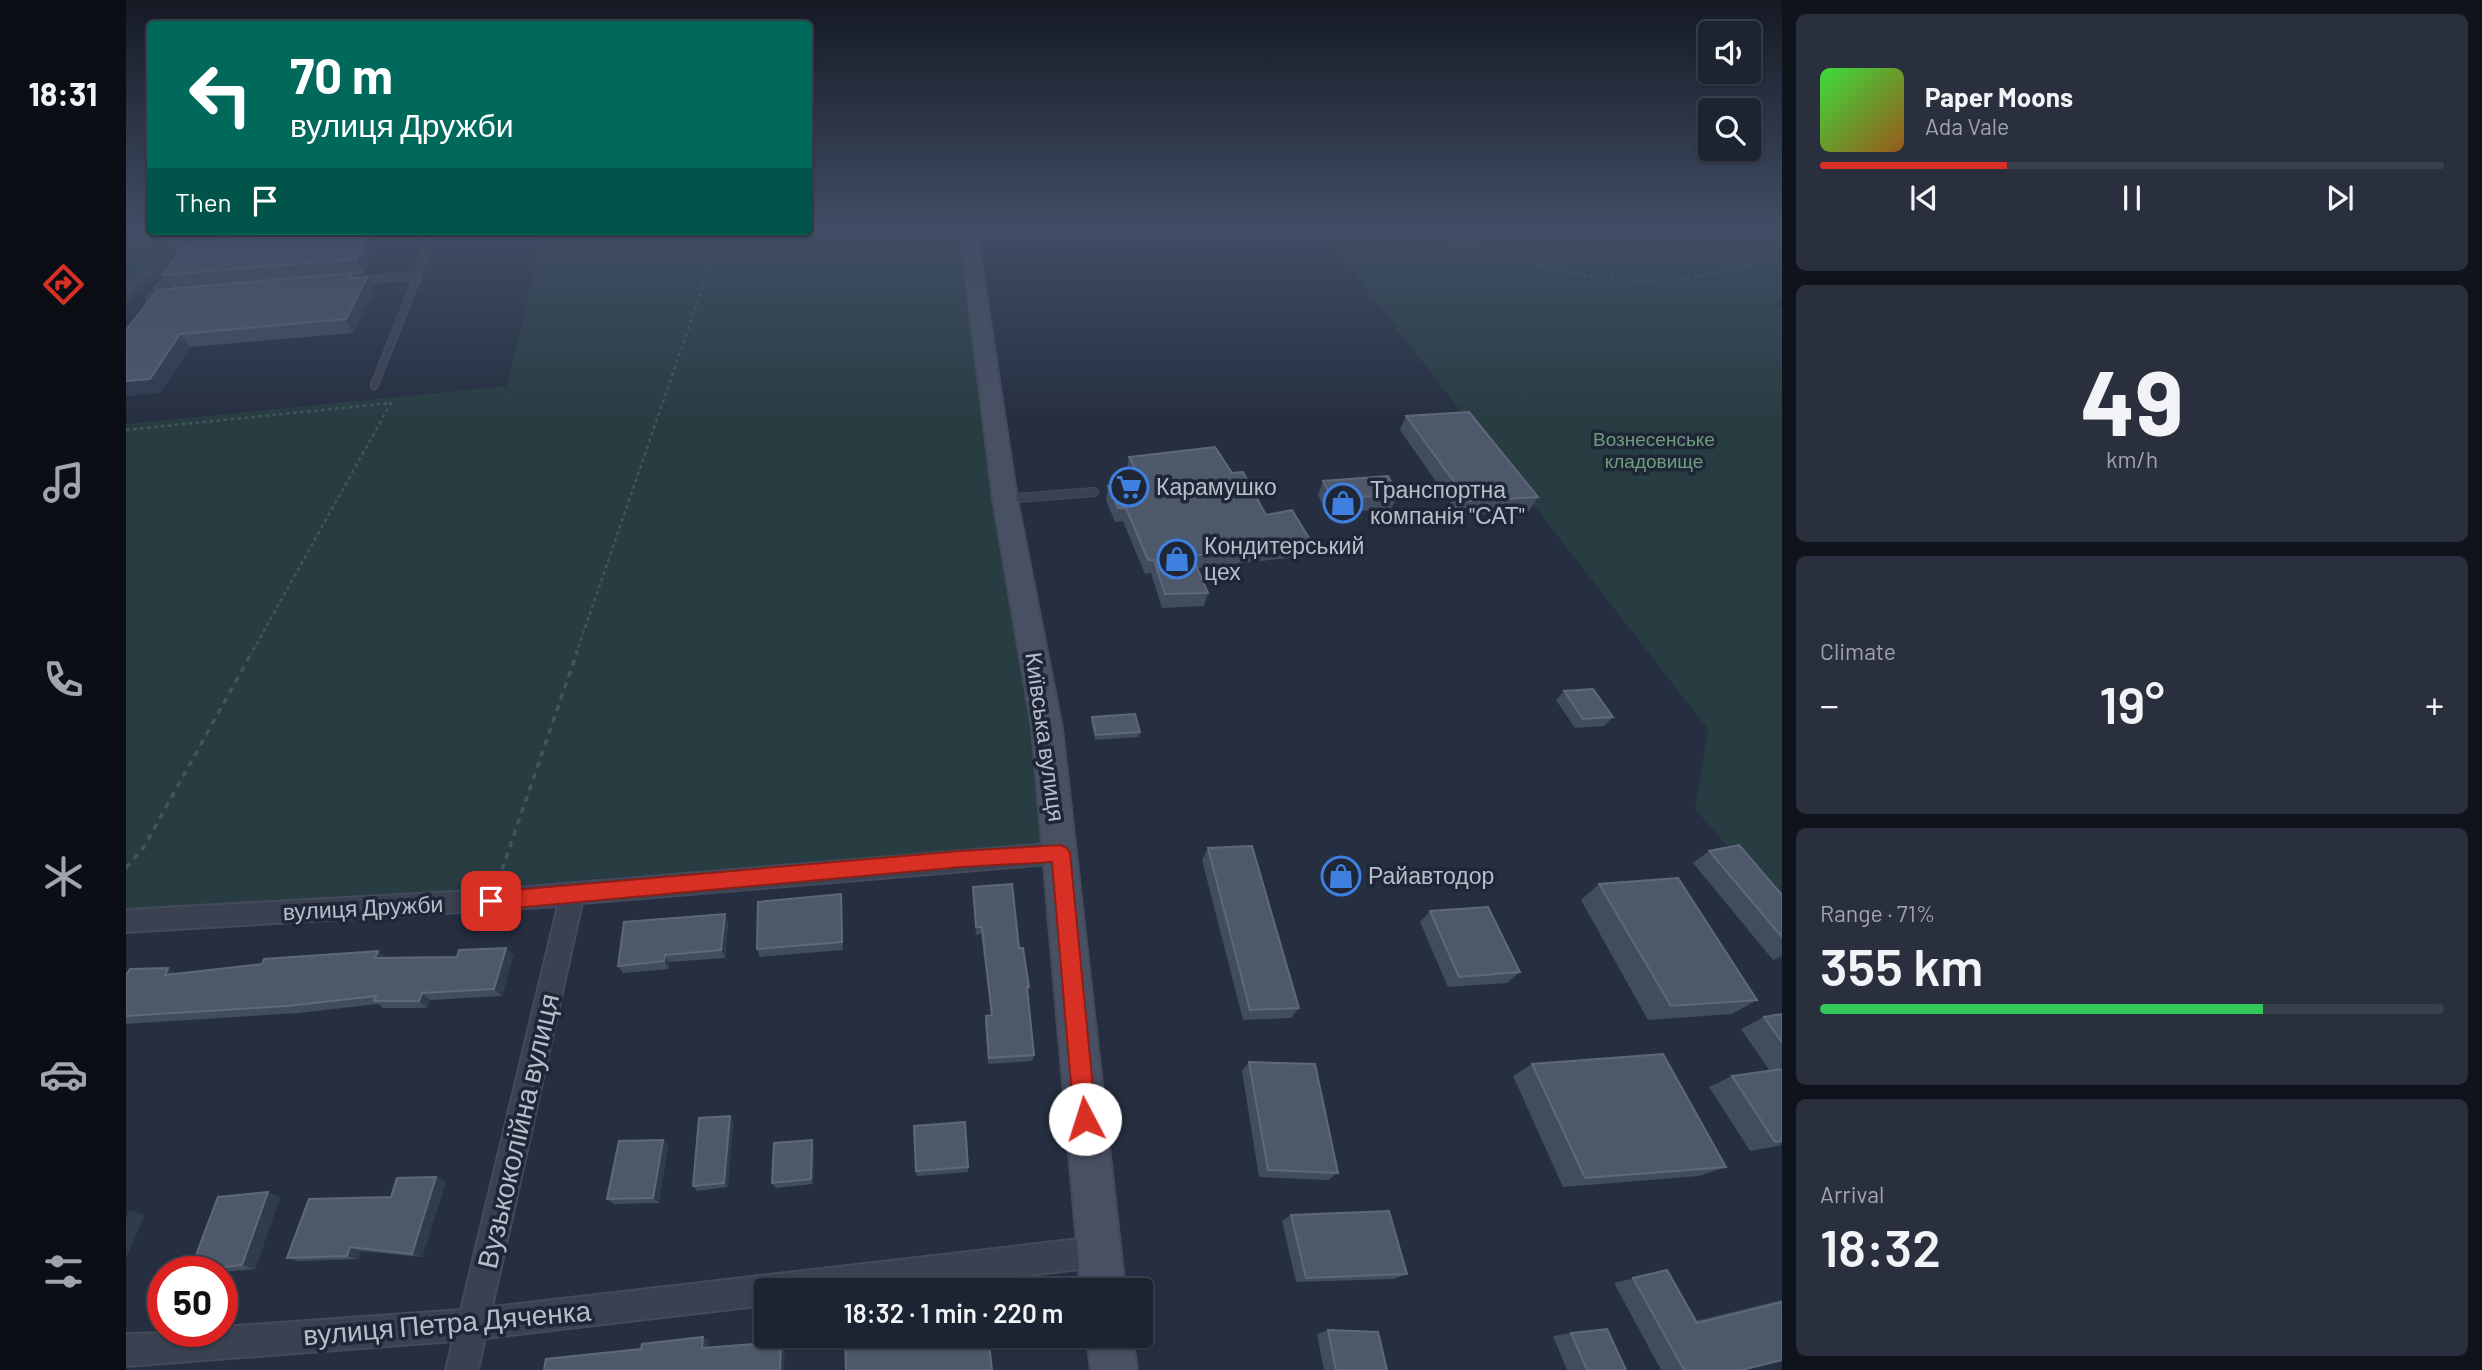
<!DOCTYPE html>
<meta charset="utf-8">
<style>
:root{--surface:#1c2331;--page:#292f3d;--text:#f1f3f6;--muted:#a0a4ab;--line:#3a404d;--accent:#d93025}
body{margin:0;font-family:Barlow,sans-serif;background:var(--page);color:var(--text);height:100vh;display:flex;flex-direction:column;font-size:26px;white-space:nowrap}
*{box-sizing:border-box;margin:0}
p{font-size:23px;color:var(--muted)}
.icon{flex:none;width:38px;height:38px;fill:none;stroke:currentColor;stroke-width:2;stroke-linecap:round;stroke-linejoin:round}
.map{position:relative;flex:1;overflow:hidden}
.sheet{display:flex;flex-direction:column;gap:14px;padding:14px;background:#0f131b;width:700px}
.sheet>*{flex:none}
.guide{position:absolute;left:21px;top:21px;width:665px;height:214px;border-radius:7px;box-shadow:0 2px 5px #0004,0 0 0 2px var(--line);background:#00695c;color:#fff;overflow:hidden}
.buttons{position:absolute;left:1572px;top:21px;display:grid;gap:14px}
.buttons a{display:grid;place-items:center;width:63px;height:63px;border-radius:7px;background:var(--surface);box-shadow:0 2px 5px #0004,0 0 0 2px var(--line);font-size:35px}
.speed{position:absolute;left:21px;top:1256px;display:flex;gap:14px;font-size:35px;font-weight:700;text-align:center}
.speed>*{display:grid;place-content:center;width:91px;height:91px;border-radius:50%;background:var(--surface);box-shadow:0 2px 5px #0004,0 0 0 2px var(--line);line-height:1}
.speed .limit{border:10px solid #d22;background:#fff;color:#111}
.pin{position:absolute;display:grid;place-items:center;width:60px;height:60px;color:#fff;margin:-30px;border-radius:14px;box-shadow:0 4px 10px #0006}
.me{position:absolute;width:77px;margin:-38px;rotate:355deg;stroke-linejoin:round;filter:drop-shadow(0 0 5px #0008)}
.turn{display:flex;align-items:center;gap:24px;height:147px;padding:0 28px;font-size:32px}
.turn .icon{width:91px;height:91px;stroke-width:2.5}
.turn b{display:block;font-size:49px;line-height:60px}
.then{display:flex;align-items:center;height:66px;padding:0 28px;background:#0003;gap:14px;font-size:26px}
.big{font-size:52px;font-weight:600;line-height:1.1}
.sheet .tile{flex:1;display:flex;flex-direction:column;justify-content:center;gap:10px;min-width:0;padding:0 24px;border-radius:10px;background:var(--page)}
.sheet .dial{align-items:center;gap:0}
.dial b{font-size:91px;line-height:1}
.song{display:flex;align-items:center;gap:21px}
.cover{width:84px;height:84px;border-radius:10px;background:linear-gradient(135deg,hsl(120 70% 55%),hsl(30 70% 35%))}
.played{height:7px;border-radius:4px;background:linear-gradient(90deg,var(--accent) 30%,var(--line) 30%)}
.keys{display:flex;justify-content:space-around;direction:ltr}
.heat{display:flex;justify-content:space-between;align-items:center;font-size:38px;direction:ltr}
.charge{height:10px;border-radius:5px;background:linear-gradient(90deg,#34c759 71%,var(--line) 0)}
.trip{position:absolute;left:628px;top:1278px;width:399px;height:70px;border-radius:7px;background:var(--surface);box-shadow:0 2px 5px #0004,0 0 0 2px var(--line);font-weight:600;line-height:70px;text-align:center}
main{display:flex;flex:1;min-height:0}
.tabs{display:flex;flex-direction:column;width:126px;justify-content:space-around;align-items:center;background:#0b0e14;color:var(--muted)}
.tabs .icon{width:49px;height:49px}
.tabs .current{color:var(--accent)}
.tabs b{font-size:32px;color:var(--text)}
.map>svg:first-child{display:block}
</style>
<main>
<nav class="tabs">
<b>18:31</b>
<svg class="icon current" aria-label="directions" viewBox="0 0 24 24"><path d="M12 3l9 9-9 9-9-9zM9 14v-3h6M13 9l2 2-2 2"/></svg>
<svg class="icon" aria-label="music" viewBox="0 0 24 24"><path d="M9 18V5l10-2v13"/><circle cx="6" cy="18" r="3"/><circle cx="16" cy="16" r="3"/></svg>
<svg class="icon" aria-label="phone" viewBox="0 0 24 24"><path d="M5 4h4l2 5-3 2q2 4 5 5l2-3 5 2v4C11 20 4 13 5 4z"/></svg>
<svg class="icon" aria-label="climate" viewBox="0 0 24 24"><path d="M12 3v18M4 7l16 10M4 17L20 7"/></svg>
<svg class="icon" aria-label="car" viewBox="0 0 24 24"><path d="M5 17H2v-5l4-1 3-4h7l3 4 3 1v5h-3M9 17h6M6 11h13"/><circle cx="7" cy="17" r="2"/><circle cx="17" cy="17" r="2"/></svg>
<svg class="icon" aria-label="filters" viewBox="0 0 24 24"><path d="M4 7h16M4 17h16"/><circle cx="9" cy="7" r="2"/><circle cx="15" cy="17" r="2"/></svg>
</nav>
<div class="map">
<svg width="1656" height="1370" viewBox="0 0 1656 1370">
<rect width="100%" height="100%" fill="#262f41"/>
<g fill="#283d42">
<polygon points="683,229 843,229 879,499 934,853 487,877 0,921 0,424 381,386 417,231"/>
<polygon points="1193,229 1656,229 1656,297 1648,305 1656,310 1656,908 1569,809 1582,729"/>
<polygon points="75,237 0,307 0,242"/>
</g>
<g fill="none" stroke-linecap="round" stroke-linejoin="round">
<defs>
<g id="service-far1">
<polyline points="0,242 147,231"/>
<polyline points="230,281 292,275"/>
<polyline points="0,289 58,239"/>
<polyline points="37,298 24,299 47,272"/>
<polyline points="248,386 292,275 305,231"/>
</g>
<polyline id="service" points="879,499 968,492"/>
<polygon id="minor" points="934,843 942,846 945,853 942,860 934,863 456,903 366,1307 971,1237 981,1242 986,1252 981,1262 971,1267 773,1290 640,1290 640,1305 359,1338 352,1370 320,1370 327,1341 0,1366 0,1334 96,1332 96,1327 335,1310 432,906 0,932 0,910 365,890"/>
<g id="secondary">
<polygon points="834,229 850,229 891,499 936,728 999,1290 955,1290 906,728 867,499"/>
<polygon points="961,1335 1006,1335 1011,1370 965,1370"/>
</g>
</defs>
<use href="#service-far1" stroke="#444a5a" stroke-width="9"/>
<use href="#service" stroke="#444a5a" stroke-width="10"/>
<use href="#minor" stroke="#444a5a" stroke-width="4"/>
<use href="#secondary" stroke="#444a5a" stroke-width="4"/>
<g stroke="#41565a" stroke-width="2.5" stroke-dasharray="3.5 3.5" stroke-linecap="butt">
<path d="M1295 229C1370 256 1454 283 1535 280 1576 279 1617 266 1656 256"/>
<polyline points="0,430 265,403 125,654"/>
<polyline points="450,654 596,231"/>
</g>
<g stroke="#41565a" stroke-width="3.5" stroke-dasharray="6 6" stroke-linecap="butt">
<polyline points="0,868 18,847 126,652"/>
<polyline points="372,881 451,652"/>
</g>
<use href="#service-far1" stroke="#3a4151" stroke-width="6"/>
<use href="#service" stroke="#3a4151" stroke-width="8"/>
<use href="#minor" fill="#3a4151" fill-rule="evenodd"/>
<use href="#secondary" fill="#485064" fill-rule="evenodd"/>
</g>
<g fill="#414c5f">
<polygon points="0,229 12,229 11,230 0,231"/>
<polygon points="151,231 294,231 289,242 252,245 238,274 227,275 228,278 241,277 248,290 227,333 64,347 34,393 45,289 36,275 148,236"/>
<polygon points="1280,416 1412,497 1403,511 1334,516 1274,430"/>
<polygon points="1003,457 1106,473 1140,515 1186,543 1181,556 1072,568 1082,593 1078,606 1036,608 1025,573 1019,574 997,521 989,522 980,500 982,486 1007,484 1001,470"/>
<polygon points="1197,481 1272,495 1265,509 1201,513 1192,495"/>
<polygon points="1438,691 1487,717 1478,726 1449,728 1430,700"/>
<polygon points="966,717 1014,732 1013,737 969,740 965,721"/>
<polygon points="1082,848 1173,1008 1165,1018 1117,1020 1076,860"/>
<polygon points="1583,851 1656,895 1656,958 1647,960 1567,863"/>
<polygon points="1473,884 1631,1000 1606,1014 1522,1020 1455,900"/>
<polygon points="847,887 893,948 903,987 901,994 908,1055 906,1061 862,1064 859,1022 860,1016 865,1015 855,934 850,935"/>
<polygon points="717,902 717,950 634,957 631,949"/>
<polygon points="1304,911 1394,972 1381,983 1322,987 1294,922"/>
<polygon points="599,914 602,922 599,958 543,962 543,969 497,973 492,966"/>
<polygon points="380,948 387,955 376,996 304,1000 301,1008 257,1008 252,1004 172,1013 0,1024 0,975 51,973 260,958 331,957"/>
<polygon points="1656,1014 1656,1145 1624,1151 1583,1087 1606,1076 1644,1071 1615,1029 1638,1017"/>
<polygon points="1123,1062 1212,1173 1202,1180 1133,1177 1116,1071"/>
<polygon points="1406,1064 1600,1167 1573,1176 1437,1187 1387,1076"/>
<polygon points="607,1121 602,1187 571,1191 567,1186"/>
<polygon points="537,1140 542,1145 533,1203 488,1204 481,1199"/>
<polygon points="688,1145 687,1184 650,1188 646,1183"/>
<polygon points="842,1167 842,1172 791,1176 790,1171"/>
<polygon points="310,1177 320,1182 296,1257 235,1251 232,1259 173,1261 161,1258 265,1197"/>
<polygon points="154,1197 129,1269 96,1272 69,1272 64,1271"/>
<polygon points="1165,1215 1281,1274 1268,1279 1170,1282 1156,1221"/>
<polygon points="1541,1270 1570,1321 1656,1300 1656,1360 1616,1370 1535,1370 1488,1283"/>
<polygon points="1202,1330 1261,1370 1198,1370 1191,1334"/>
<polygon points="1445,1333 1500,1370 1441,1370 1427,1336"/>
</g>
<g fill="#313b4e">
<polygon points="245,231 252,245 238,274 231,259"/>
<polygon points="284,231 294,231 289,242"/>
<polygon points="241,277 248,290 227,333 220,319"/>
<polygon points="54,334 64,347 34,393 0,396 0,381"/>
<polygon points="715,894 717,902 717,950 716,942"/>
<polygon points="599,914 602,922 599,958 595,950"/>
<polygon points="380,948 387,955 376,996 368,989"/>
<polygon points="252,951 261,958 249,958"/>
<polygon points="539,955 543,962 543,969 538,961"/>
<polygon points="1656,955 1656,958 1647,960"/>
<polygon points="42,968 54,975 39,975"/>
<polygon points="296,993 304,1000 301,1008 293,1001"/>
<polygon points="604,1116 607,1121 602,1187 598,1183"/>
<polygon points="537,1140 542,1145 533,1203 527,1198"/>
<polygon points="686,1140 688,1145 687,1184 685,1179"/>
<polygon points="310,1177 320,1182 296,1257 286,1254"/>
<polygon points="142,1192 154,1197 129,1269 116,1265"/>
<polygon points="3,1210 19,1215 0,1258 0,1218"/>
<polygon points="224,1247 235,1251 232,1259 221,1256"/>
<polygon points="577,1337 583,1340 582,1351 576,1348"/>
<polygon points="655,1342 659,1345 658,1370 654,1370"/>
</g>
<g fill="#4e586b" stroke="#5e687a" stroke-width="2">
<polygon points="151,231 245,231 231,259 36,275 60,243 148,236"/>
<polygon points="226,273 223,278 241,277 220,319 54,334 24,379 0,381 0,330 32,290"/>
<polygon points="1343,412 1412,497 1342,501 1280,416"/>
<polygon points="1089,447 1106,473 1117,472 1140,515 1166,510 1186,543 1066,556 1082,593 1039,594 1028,560 1022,560 1000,508 992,508 982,486 1017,483 1003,457"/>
<polygon points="1262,476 1272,495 1206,498 1197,481"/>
<polygon points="1467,689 1487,717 1457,719 1438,691"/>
<polygon points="1009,714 1014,732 970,735 966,717"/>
<polygon points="1613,845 1656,895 1656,937 1583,851"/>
<polygon points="1126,846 1173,1008 1124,1010 1082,848"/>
<polygon points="1552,878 1631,1000 1545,1006 1473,884"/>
<polygon points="886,884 893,948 897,948 903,987 901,987 908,1055 863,1058 860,1016 866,1015 856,927 850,927 847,887"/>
<polygon points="715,894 716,942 631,949 632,902"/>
<polygon points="1362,907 1394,972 1333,977 1304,911"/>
<polygon points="599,914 595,950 539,955 538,961 492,966 498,922"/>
<polygon points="380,948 368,989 296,993 293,1001 248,1001 250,996 161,1006 0,1016 0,975 4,969 42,968 39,975 136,964 138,959 252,951 249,958 331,957 333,950"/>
<polygon points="1656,1014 1656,1042 1638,1017"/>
<polygon points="1537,1054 1600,1167 1459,1178 1406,1064"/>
<polygon points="1123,1062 1189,1064 1212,1173 1142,1170"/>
<polygon points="1656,1069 1656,1141 1649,1142 1606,1076"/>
<polygon points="604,1116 598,1183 567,1186 573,1118"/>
<polygon points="839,1122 842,1167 790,1171 788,1126"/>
<polygon points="537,1140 527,1198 481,1199 493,1141"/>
<polygon points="686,1140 685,1179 646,1183 648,1143"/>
<polygon points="310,1177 286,1254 224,1247 221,1256 161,1258 183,1199 265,1197 271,1178"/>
<polygon points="142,1192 116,1265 64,1271 92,1197"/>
<polygon points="1263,1211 1281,1274 1180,1278 1165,1215"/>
<polygon points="1541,1270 1571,1323 1656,1302 1656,1360 1616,1370 1558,1370 1507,1278"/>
<polygon points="1481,1329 1500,1370 1461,1370 1445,1333"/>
<polygon points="1202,1330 1252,1332 1261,1370 1210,1370"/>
<polygon points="719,1335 778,1335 778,1343 823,1335 862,1335 866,1370 720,1370"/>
<polygon points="577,1337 576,1348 655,1342 654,1370 418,1370 420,1359 515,1349 516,1344"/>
</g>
<linearGradient id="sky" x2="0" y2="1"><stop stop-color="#151a24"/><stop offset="0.54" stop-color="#414d65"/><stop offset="1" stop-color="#414d65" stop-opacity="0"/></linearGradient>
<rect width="1656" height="421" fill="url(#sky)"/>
<polygon fill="#d93025" stroke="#8d1f18" stroke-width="2" points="934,845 941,848 944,853 970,1119 967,1127 959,1130 951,1127 948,1119 926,862 835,867 365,910 359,907 356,901 359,895 365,892 835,851"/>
<defs>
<symbol id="supermarket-ring" viewBox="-11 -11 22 22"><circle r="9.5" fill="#1f2636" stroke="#3f7fe0" stroke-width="1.5"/><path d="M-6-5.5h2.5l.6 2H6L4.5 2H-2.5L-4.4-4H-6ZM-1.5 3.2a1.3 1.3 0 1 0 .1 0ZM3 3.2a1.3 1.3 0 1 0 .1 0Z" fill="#3f7fe0"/></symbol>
<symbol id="shop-ring" viewBox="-11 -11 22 22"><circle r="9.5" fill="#1f2636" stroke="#3f7fe0" stroke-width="1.5"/><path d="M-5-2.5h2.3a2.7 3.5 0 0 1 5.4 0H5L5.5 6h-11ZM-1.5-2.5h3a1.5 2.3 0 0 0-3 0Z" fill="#3f7fe0"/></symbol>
</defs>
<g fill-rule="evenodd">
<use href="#supermarket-ring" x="981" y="465" width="44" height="44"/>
<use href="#shop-ring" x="1195" y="481" width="44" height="44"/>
<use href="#shop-ring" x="1029" y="537" width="44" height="44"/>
<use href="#shop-ring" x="1193" y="854" width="44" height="44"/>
</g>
<g text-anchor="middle" stroke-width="7" stroke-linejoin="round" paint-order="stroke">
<g font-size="19" fill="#6e9c7d" stroke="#1f2636">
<text x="1528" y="446">Вознесенське<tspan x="1528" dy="22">кладовище</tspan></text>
</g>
<g font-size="23" fill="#b7bdcb" stroke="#1f2636" text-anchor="start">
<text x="1030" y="495">Карамушко</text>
<text x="1244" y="498">Транспортна<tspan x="1244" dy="26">компанія "САТ"</tspan></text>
<text x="1078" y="554">Кондитерський<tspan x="1078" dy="26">цех</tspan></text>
<text x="1242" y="884">Райавтодор</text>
</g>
<g font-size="23" fill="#b7bdcb" stroke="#1f2636">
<text transform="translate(919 737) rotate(82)" y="8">Київська вулиця</text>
<text transform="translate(237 908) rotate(-3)" y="8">вулиця Дружби</text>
</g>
<g font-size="28" fill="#b7bdcb" stroke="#1f2636">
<text transform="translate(392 1131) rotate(-77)" y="10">Вузькоколійна вулиця</text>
<text transform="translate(321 1323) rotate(-5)" y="10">вулиця Петра Дяченка</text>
</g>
</g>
</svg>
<div class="buttons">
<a><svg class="icon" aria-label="sound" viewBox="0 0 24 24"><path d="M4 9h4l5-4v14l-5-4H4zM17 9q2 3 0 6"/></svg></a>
<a><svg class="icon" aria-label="search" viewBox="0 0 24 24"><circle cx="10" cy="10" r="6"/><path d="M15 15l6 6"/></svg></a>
</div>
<div class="speed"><div class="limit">50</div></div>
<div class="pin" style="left:365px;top:901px;background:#d93025"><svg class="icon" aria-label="arrive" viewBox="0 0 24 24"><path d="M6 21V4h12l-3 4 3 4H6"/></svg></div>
<svg class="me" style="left:959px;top:1119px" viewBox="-20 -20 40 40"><circle r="19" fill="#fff"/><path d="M0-13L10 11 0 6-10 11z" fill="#d93025"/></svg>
<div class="trip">18:32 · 1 min · 220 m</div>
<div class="guide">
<div class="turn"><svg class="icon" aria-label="left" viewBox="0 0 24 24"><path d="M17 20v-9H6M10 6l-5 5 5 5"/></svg><div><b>70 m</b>вулиця Дружби</div></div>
<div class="then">Then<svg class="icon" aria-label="arrive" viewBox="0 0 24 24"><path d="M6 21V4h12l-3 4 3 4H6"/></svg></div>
</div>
</div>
<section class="sheet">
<div class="tile">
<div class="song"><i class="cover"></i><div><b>Paper Moons</b><p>Ada Vale</p></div></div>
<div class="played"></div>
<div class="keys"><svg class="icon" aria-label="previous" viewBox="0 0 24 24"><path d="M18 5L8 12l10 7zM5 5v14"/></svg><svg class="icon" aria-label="pause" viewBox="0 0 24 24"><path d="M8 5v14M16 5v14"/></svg><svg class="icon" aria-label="next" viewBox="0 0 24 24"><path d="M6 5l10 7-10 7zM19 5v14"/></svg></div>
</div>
<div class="tile dial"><b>49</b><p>km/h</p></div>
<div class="tile"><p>Climate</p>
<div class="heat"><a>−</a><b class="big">19°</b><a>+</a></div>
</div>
<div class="tile"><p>Range · 71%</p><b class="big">355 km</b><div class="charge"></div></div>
<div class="tile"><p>Arrival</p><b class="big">18:32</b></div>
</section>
</main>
